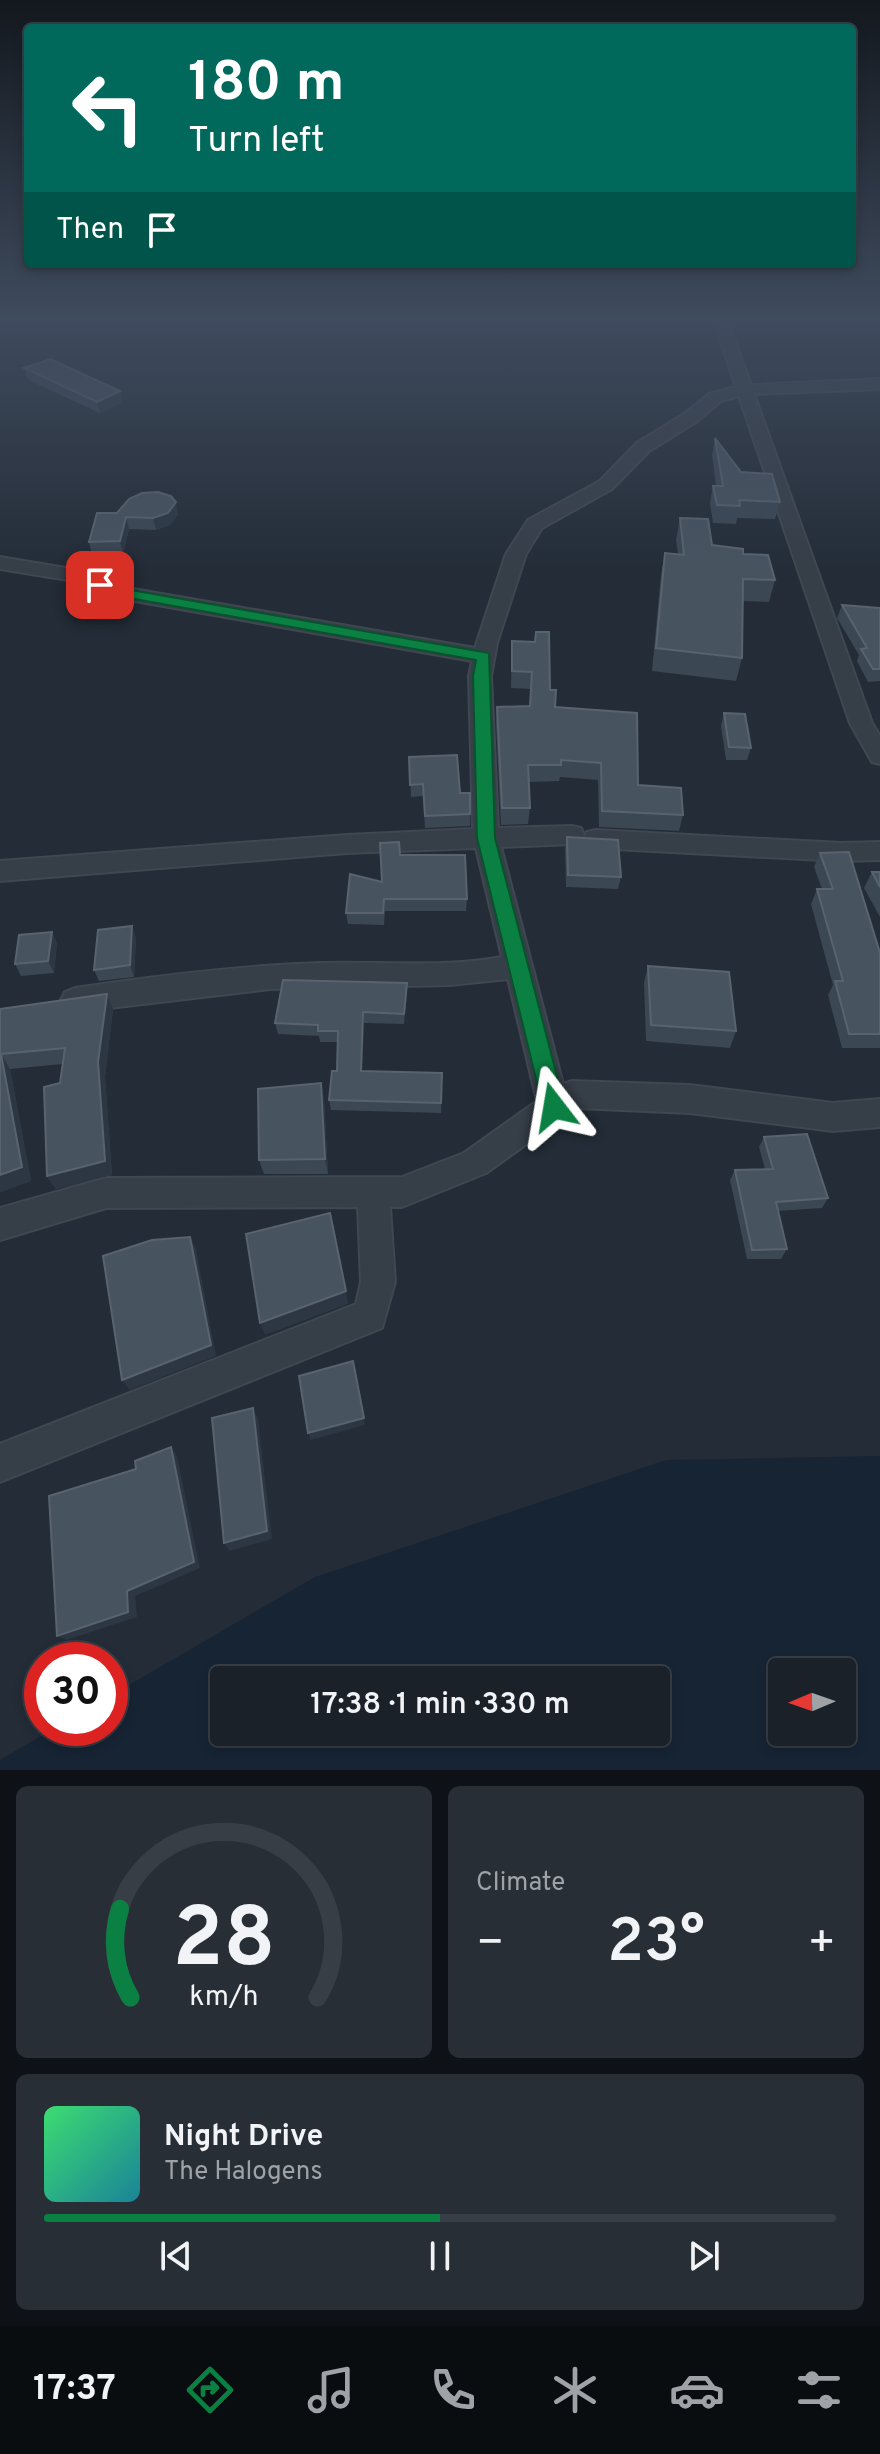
<!DOCTYPE html>
<meta charset="utf-8">
<style>
:root{--surface:#1a2129;--page:#272e35;--text:#f1f3f6;--muted:#9fa3a8;--line:#383e46;--accent:#0b8043}
body{margin:0;font-family:Overpass,sans-serif;background:var(--page);color:var(--text);height:100vh;display:flex;flex-direction:column;font-size:30px;white-space:nowrap}
*{box-sizing:border-box;margin:0}
p{font-size:26px;color:var(--muted)}
.icon{flex:none;width:44px;height:44px;fill:none;stroke:currentColor;stroke-width:2;stroke-linecap:round;stroke-linejoin:round}
.map{position:relative;height:1770px;overflow:hidden}
.drawer{display:flex;flex-direction:column;gap:16px;padding:16px;background:#0e1217;flex:1}
.drawer>*{flex:none}
.banner{position:absolute;left:24px;top:24px;width:832px;height:244px;border-radius:8px;box-shadow:0 4px 12px #0003,0 0 0 2px var(--line);background:#00695c;color:#fff;overflow:hidden}
.needle{width:52px;rotate:268deg}
.controls{position:absolute;left:768px;top:1658px;display:grid;gap:16px}
.controls a{display:grid;place-items:center;width:88px;height:88px;border-radius:8px;background:var(--surface);box-shadow:0 4px 12px #0003,0 0 0 2px var(--line);font-size:40px}
.speed{position:absolute;left:24px;top:1642px;display:flex;gap:16px;font-size:40px;font-weight:700;text-align:center}
.speed>*{display:grid;place-content:center;width:104px;height:104px;border-radius:50%;background:var(--surface);box-shadow:0 4px 12px #0003,0 0 0 2px var(--line);line-height:1}
.speed .limit{border:12px solid #d22;background:#fff;color:#111}
.pin{position:absolute;display:grid;place-items:center;width:68px;height:68px;color:#fff;margin:-34px;border-radius:16px;box-shadow:0 4px 12px #0006}
.me{position:absolute;width:88px;margin:-44px;rotate:346deg;stroke-linejoin:round;filter:drop-shadow(0 0 6px #0008)}
.turn{display:flex;align-items:center;gap:28px;height:168px;padding:0 32px;font-size:36px}
.turn .icon{width:104px;height:104px;stroke-width:2.5}
.turn b{display:block;font-size:56px;line-height:68px}
.then{display:flex;align-items:center;height:76px;padding:0 32px;background:#0003;gap:16px;font-size:30px}
.big{font-size:60px;font-weight:600;line-height:1.1}
.drawer .card{flex:1;display:flex;flex-direction:column;justify-content:center;gap:12px;min-width:0;padding:0 28px;border-radius:12px;background:var(--page)}
.drawer .dial{align-items:center;gap:0}
.dial svg{height:208px;overflow:visible;fill:none;stroke:var(--line);stroke-width:7;stroke-linecap:round;text-anchor:middle}
.dial text{fill:var(--text);stroke:none}
.song{display:flex;align-items:center;gap:24px}
.cover{width:96px;height:96px;border-radius:12px;background:linear-gradient(135deg,hsl(140 70% 55%),hsl(190 70% 35%))}
.played{height:8px;border-radius:4px;background:linear-gradient(90deg,var(--accent) 50%,var(--line) 50%)}
.keys{display:flex;justify-content:space-around;direction:ltr}
.heat{display:flex;justify-content:space-between;align-items:center;font-size:44px;direction:ltr}
.drawer .tiles{flex:1;display:grid;gap:16px;grid-template-columns:1fr 1fr}
.card:last-child{grid-column:span 2}
.trip{position:absolute;left:210px;top:1666px;width:460px;height:80px;border-radius:8px;background:var(--surface);box-shadow:0 4px 12px #0003,0 0 0 2px var(--line);font-weight:600;line-height:80px;text-align:center}
.tabs{display:flex;height:128px;justify-content:space-around;align-items:center;background:#0a0d10;color:var(--muted)}
.tabs .icon{width:56px;height:56px}
.tabs .current{color:var(--accent)}
.tabs b{font-size:36px;color:var(--text)}
.map>svg:first-child{display:block}
</style>
<div class="map">
<svg width="880" height="1770" viewBox="0 0 880 1770">
<rect width="100%" height="100%" fill="#232c37"/>
<path fill="#172434" fill-rule="evenodd" d="M880 1456V1770H0V1760L55 1728H110V1696L315 1577 666 1460ZM782 1672H842V1732H782ZM224 1680H656V1732H224Z"/>
<g fill="none" stroke-linecap="round" stroke-linejoin="round">
<defs>
<g id="street">
<path d="M714 322H728L751 385 880 379V389L754 394 872 723 880 736V764L872 762 850 723 739 396 721 401 696 422 649 451 612 489 542 528 526 554 497 643 491 676 498 828 572 826 581 828 584 835 581 842 572 844 501 847 563 1084 572 1081 690 1085 833 1103 880 1099V1127L833 1131 690 1113 577 1108 486 1173 402 1207H390L395 1282 382 1328 0 1482V1444L356 1304 361 1282 358 1207 106 1208 0 1240V1208L106 1178 402 1177 464 1153 537 1101 508 979 450 985 270 989 75 1012 65 1008 61 1000 65 992 75 988C156 976 237 966 319 963 380 961 442 968 502 957L476 848 347 853 0 881V861L347 835 473 829 469 676 472 661 129 600 68 580 0 569V557L72 569 133 589 475 648 506 554 528 520 600 481 637 443 684 414 709 394 736 387Z"/>
<polygon points="596,830 841,843 880,842 880,860 841,861 596,848 587,846 583,839 587,832"/>
</g>
</defs>
<use href="#street" stroke="#3f4751" stroke-width="4"/>
<use href="#street" fill="#363e48" fill-rule="evenodd"/>
</g>
<g fill="#3b4753">
<polygon points="24,368 120,391 122,402 100,413 28,380"/>
<polygon points="715,438 741,472 780,502 775,519 737,518 736,524 713,523 710,503 713,486 716,486 712,455"/>
<polygon points="117,513 178,514 170,525 156,530 129,529 123,554 92,555 89,542"/>
<polygon points="680,518 712,545 743,554 775,580 769,602 742,601 742,658 736,681 652,671 661,575 665,553 678,554 676,540"/>
<polygon points="842,605 880,608 880,681 868,682 857,661 859,655 837,618"/>
<polygon points="512,641 550,690 555,707 638,785 683,815 679,831 599,827 598,780 560,777 559,781 528,782 530,808 528,824 501,825 496,724 497,707 530,706 531,689 511,688"/>
<polygon points="724,713 751,748 747,760 726,760 721,726"/>
<polygon points="409,757 460,793 470,814 470,826 425,828 423,796 411,797"/>
<polygon points="567,837 621,877 618,889 566,887 565,849"/>
<polygon points="820,853 880,953 880,1048 842,1048 828,995 833,985 811,904 817,889 822,889 814,867"/>
<polygon points="400,855 467,899 466,911 385,911 384,925 348,924 346,913 382,882"/>
<polygon points="872,872 880,872 880,917 864,888"/>
<polygon points="136,938 134,977 99,981 94,970"/>
<polygon points="57,943 54,973 21,976 15,964"/>
<polygon points="648,966 736,1031 730,1048 646,1041 644,983"/>
<polygon points="407,983 407,994 404,1024 364,1023 362,1071 442,1073 441,1113 331,1110 329,1100 337,1071 338,1042 320,1042 319,1036 278,1034 275,1023"/>
<polygon points="0,1009 113,1009 105,1077 112,1175 56,1189 47,1176 63,1064 10,1069 31,1181 0,1192"/>
<polygon points="321,1083 324,1098 328,1174 264,1174 259,1160"/>
<polygon points="764,1137 828,1198 822,1208 778,1211 787,1249 781,1259 747,1259 730,1180 735,1170 765,1169 759,1147"/>
</g>
<g fill="#2c3743">
<polygon points="120,391 122,402 100,413 97,402"/>
<polygon points="176,502 178,514 170,525 156,530 153,518"/>
<polygon points="126,517 129,529 123,554 120,541"/>
<polygon points="132,926 136,938 134,977 130,965"/>
<polygon points="52,932 57,943 54,973 48,961"/>
<polygon points="407,983 407,994 404,1024 404,1014"/>
<polygon points="107,994 113,1009 105,1077 112,1175 56,1189 47,1176 98,1062"/>
<polygon points="363,1012 364,1023 362,1082 361,1071"/>
<polygon points="1,1054 10,1069 31,1181 0,1192"/>
<polygon points="321,1083 324,1098 328,1174 325,1159"/>
<polygon points="190,1237 196,1249 216,1356 130,1390 122,1380"/>
<polygon points="346,1291 348,1304 265,1335 260,1323"/>
<polygon points="353,1361 365,1425 311,1440 308,1433"/>
<polygon points="253,1408 258,1419 272,1539 230,1551 224,1543"/>
<polygon points="171,1447 177,1456 200,1568 135,1596 137,1617 67,1640 57,1636 127,1591"/>
</g>
<g fill="#485360" stroke="#58636f" stroke-width="2">
<polygon points="50,359 120,391 97,402 24,368"/>
<polygon points="715,438 741,472 772,474 780,502 739,500 740,506 717,505 713,486 723,486"/>
<polygon points="158,492 171,496 176,502 168,513 153,518 126,517 120,541 89,542 97,513 117,513 129,499 142,493"/>
<polygon points="680,518 708,519 712,545 743,549 743,554 768,555 775,580 743,579 742,658 656,648 665,553 684,555"/>
<polygon points="842,605 880,608 880,669 873,669 861,649 867,648"/>
<polygon points="536,632 549,632 550,690 556,690 555,707 637,713 638,785 681,788 683,815 602,811 601,763 561,760 561,765 528,765 530,808 502,808 497,707 530,706 532,672 512,671 512,641 535,642"/>
<polygon points="724,713 745,714 751,748 729,747"/>
<polygon points="457,755 460,793 470,793 470,814 425,816 423,784 410,785 409,757"/>
<polygon points="567,837 618,840 621,877 568,875"/>
<polygon points="399,842 400,855 465,855 467,899 384,899 383,913 346,913 350,874 382,882 380,843"/>
<polygon points="849,852 880,953 880,1034 849,1034 835,981 843,981 817,889 833,889 820,853"/>
<polygon points="872,872 880,872 880,887"/>
<polygon points="132,926 130,965 94,970 98,930"/>
<polygon points="52,932 48,961 15,964 19,935"/>
<polygon points="648,966 729,972 736,1031 651,1025"/>
<polygon points="283,980 407,983 404,1014 363,1012 361,1071 442,1073 441,1103 329,1100 332,1071 337,1071 338,1031 318,1031 318,1025 275,1023"/>
<polygon points="107,994 98,1062 105,1161 47,1176 44,1087 60,1083 65,1048 1,1054 22,1167 0,1175 0,1009"/>
<polygon points="321,1083 325,1159 259,1160 258,1089"/>
<polygon points="807,1134 828,1198 776,1202 787,1249 752,1250 735,1170 773,1169 764,1137"/>
<polygon points="330,1213 346,1291 260,1323 246,1234"/>
<polygon points="190,1237 211,1345 122,1380 103,1256 152,1240"/>
<polygon points="353,1361 364,1418 308,1433 299,1376"/>
<polygon points="253,1408 267,1531 224,1543 212,1418"/>
<polygon points="171,1447 194,1562 127,1591 128,1612 57,1636 49,1496 136,1469 135,1461"/>
</g>
<linearGradient id="sky" x2="0" y2="1"><stop stop-color="#13181e"/><stop offset="0.56" stop-color="#3f4b5e"/><stop offset="1" stop-color="#3f4b5e" stop-opacity="0"/></linearGradient>
<rect width="880" height="570" fill="url(#sky)"/>
<polygon fill="#0b8043" stroke="#07532c" stroke-width="2" points="100,580 131,590 489,653 495,838 565,1107 562,1114 554,1117 546,1114 543,1107 477,838 473,676 476,660 129,598 95,588 93,585"/>
</svg>
<div class="controls">
<a><svg class="needle" viewBox="-14 -14 28 28"><path d="M0-13l5 13h-10z" fill="#e53935"/><path d="M0 13l5-13h-10z" fill="#9fa3a8"/></svg></a>
</div>
<div class="speed"><div class="limit">30</div></div>
<div class="pin" style="left:100px;top:585px;background:#d93025"><svg class="icon" aria-label="arrive" viewBox="0 0 24 24"><path d="M6 21V4h12l-3 4 3 4H6"/></svg></div>
<svg class="me" style="left:554px;top:1107px" viewBox="-20 -20 40 40"><path d="M0-17L14 15 0 8-14 15z" fill="#0b8043" stroke="#fff" stroke-width="4"/></svg>
<div class="trip">17:38 · 1 min · 330 m</div>
<div class="banner">
<div class="turn"><svg class="icon" aria-label="left" viewBox="0 0 24 24"><path d="M17 20v-9H6M10 6l-5 5 5 5"/></svg><div><b>180 m</b>Turn left</div></div>
<div class="then">Then<svg class="icon" aria-label="arrive" viewBox="0 0 24 24"><path d="M6 21V4h12l-3 4 3 4H6"/></svg></div>
</div>
</div>
<section class="drawer">
<div class="tiles">
<div class="card dial"><svg viewBox="0 0 100 80">
<path d="M14 69A42 42 0 1 1 86 69"/>
<path d="M14 69A42 42 0 0 1 10 35" stroke="#0b8043"/>
<text x="50" y="56" font-size="32" font-weight="700">28</text>
<text x="50" y="72" font-size="11">km/h</text>
</svg></div>
<div class="card"><p>Climate</p>
<div class="heat"><a>−</a><b class="big">23°</b><a>+</a></div>
</div>
<div class="card">
<div class="song"><i class="cover"></i><div><b>Night Drive</b><p>The Halogens</p></div></div>
<div class="played"></div>
<div class="keys"><svg class="icon" aria-label="previous" viewBox="0 0 24 24"><path d="M18 5L8 12l10 7zM5 5v14"/></svg><svg class="icon" aria-label="pause" viewBox="0 0 24 24"><path d="M8 5v14M16 5v14"/></svg><svg class="icon" aria-label="next" viewBox="0 0 24 24"><path d="M6 5l10 7-10 7zM19 5v14"/></svg></div>
</div>
</div>
</section>
<nav class="tabs">
<b>17:37</b>
<svg class="icon current" aria-label="directions" viewBox="0 0 24 24"><path d="M12 3l9 9-9 9-9-9zM9 14v-3h6M13 9l2 2-2 2"/></svg>
<svg class="icon" aria-label="music" viewBox="0 0 24 24"><path d="M9 18V5l10-2v13"/><circle cx="6" cy="18" r="3"/><circle cx="16" cy="16" r="3"/></svg>
<svg class="icon" aria-label="phone" viewBox="0 0 24 24"><path d="M5 4h4l2 5-3 2q2 4 5 5l2-3 5 2v4C11 20 4 13 5 4z"/></svg>
<svg class="icon" aria-label="climate" viewBox="0 0 24 24"><path d="M12 3v18M4 7l16 10M4 17L20 7"/></svg>
<svg class="icon" aria-label="car" viewBox="0 0 24 24"><path d="M5 17H2v-5l4-1 3-4h7l3 4 3 1v5h-3M9 17h6M6 11h13"/><circle cx="7" cy="17" r="2"/><circle cx="17" cy="17" r="2"/></svg>
<svg class="icon" aria-label="filters" viewBox="0 0 24 24"><path d="M4 7h16M4 17h16"/><circle cx="9" cy="7" r="2"/><circle cx="15" cy="17" r="2"/></svg>
</nav>
